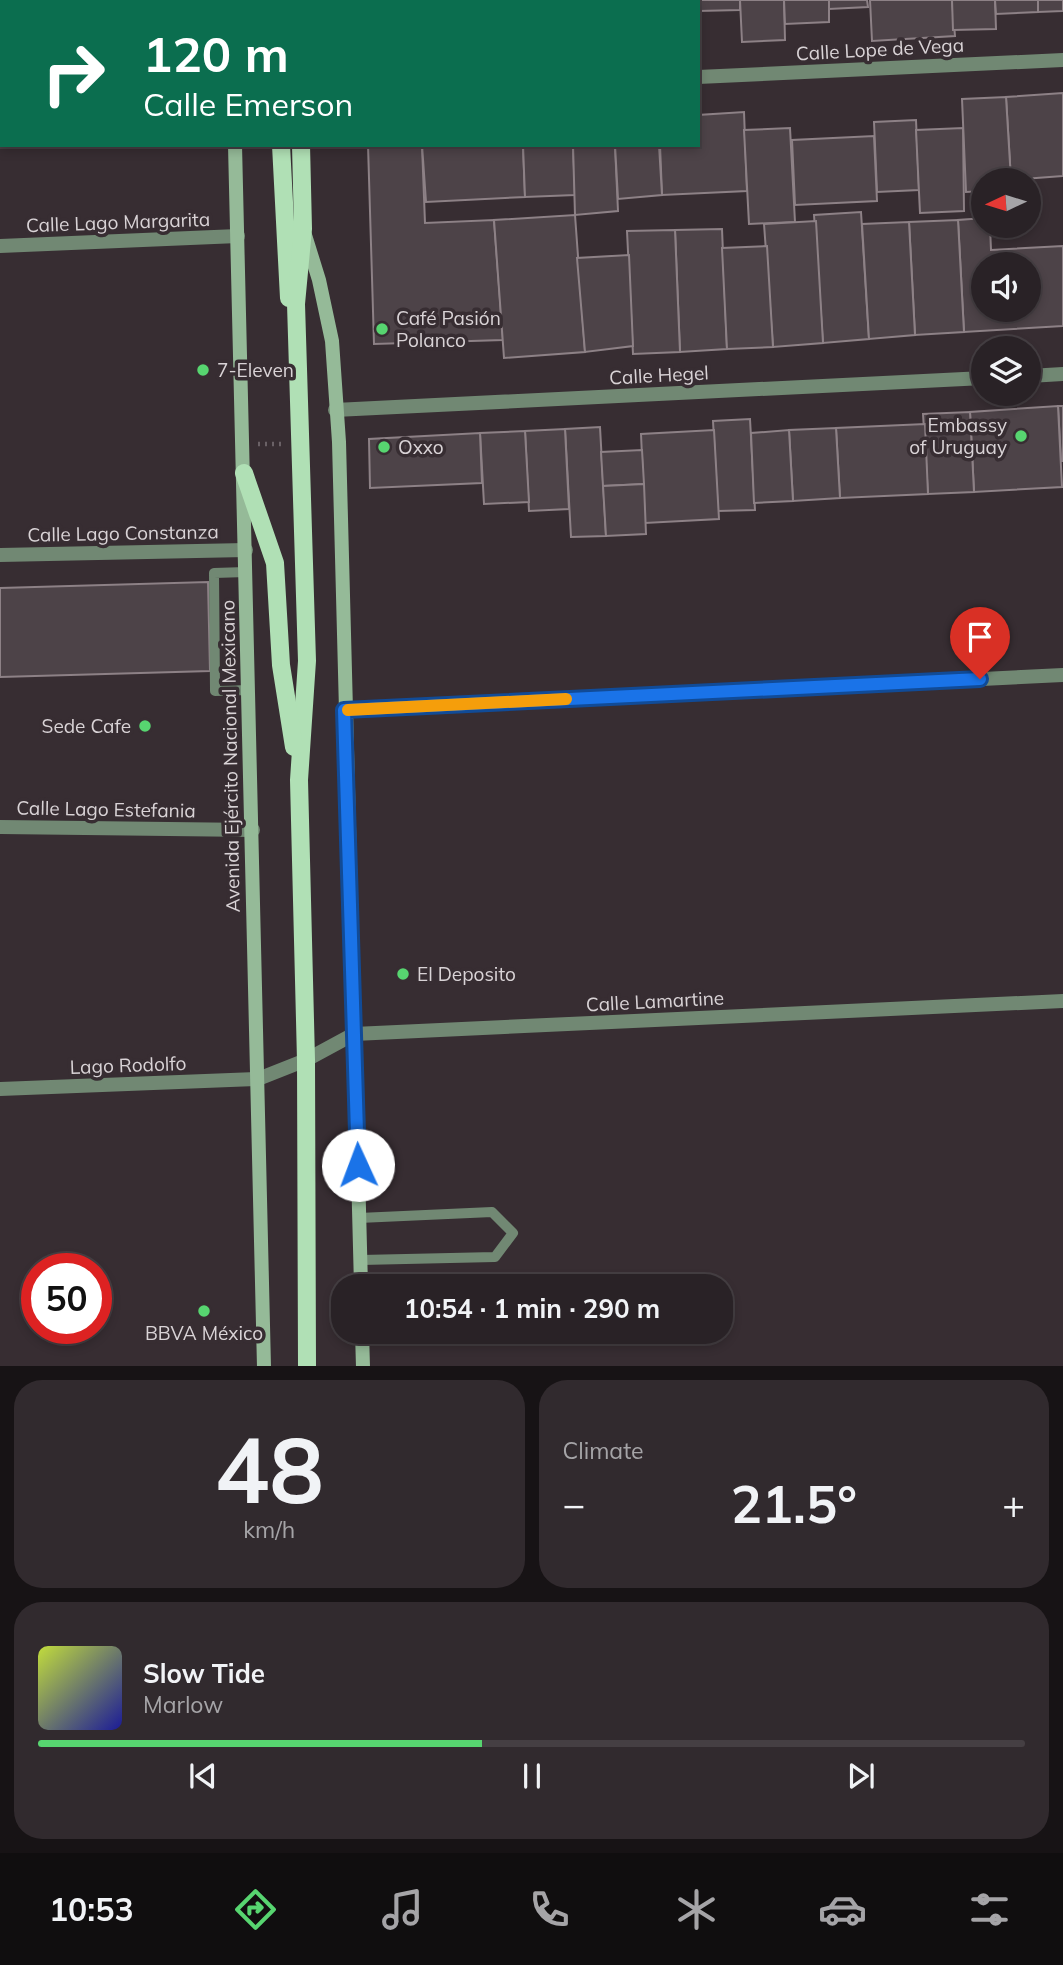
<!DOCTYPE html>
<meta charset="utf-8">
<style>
:root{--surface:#292226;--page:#312a2e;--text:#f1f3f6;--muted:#a5a4a7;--line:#453f43;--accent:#57d570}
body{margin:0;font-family:Mulish,sans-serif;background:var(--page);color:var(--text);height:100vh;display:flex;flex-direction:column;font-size:26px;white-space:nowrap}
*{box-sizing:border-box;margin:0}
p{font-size:23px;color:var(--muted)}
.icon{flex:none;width:38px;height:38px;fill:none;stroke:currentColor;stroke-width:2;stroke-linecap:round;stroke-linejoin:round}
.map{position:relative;height:1366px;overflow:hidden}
.panel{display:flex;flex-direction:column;gap:14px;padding:14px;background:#171315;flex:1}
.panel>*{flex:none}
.top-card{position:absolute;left:0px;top:0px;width:700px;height:147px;box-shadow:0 4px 10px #0003,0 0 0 2px var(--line);background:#0b6e4f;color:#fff;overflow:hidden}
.needle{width:46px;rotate:266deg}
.buttons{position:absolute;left:971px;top:168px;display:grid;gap:14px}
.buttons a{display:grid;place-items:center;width:70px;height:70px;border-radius:50%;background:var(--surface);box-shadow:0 4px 10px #0003,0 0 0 2px var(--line);font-size:35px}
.speed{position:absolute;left:21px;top:1253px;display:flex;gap:14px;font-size:35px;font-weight:700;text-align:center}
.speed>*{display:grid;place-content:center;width:91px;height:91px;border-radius:50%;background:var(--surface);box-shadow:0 4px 10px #0003,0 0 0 2px var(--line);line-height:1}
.speed .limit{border:10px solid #d22;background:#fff;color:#111}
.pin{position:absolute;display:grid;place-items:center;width:60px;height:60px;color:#fff;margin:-72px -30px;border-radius:50% 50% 50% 0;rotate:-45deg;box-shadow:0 0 7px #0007}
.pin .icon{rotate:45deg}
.me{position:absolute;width:77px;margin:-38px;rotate:358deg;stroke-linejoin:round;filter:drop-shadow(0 0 5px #0008)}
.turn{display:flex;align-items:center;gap:24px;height:147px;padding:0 28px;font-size:32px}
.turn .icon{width:91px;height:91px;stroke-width:2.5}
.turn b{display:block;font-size:49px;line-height:60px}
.big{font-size:52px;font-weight:700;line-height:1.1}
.panel .widget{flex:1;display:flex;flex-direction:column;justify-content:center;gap:10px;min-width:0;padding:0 24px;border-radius:28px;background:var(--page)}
.panel .dial{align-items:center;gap:0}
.dial b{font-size:91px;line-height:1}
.song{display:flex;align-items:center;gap:21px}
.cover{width:84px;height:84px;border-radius:10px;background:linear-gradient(135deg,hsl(70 70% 55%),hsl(240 70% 35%))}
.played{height:7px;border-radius:4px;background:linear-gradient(90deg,var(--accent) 45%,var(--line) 45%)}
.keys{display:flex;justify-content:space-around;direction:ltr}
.heat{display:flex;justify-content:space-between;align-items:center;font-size:38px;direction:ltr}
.panel .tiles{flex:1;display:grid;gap:14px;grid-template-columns:1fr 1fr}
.widget:last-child{grid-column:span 2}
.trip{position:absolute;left:331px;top:1274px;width:402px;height:70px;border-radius:28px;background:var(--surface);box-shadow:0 4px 10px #0003,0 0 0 2px var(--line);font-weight:700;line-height:70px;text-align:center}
.tab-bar{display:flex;height:112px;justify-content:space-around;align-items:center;background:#100e0f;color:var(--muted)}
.tab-bar .icon{width:49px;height:49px}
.tab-bar .selected{color:var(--accent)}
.tab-bar b{font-size:32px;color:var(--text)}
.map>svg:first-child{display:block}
</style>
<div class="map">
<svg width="1063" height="1367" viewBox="0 0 1063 1367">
<rect width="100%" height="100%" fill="#372d32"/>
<g fill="#4d4348" stroke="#8d8186" stroke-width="2" fill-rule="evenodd">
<rect x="429" y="0" width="68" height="2"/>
<rect x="519" y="0" width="92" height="2"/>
<polygon points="694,0 740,0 740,10 698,11 698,2"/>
<polygon points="740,0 784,0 785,40 742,42"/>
<polygon points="784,0 829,0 829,22 785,24"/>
<polygon points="829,0 867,0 868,7 829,9"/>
<polygon points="870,0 952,0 955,36 872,41"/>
<polygon points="952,0 995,0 996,29 953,30"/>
<polygon points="995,0 1038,0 1038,12 996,14"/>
<polygon points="1038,0 1063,0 1063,11 1038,12"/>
<polygon points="1063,93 1063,176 1011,180 1006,97"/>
<polygon points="1006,97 1011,180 984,180 984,191 966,192 962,99"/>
<polygon points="744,112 747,191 662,195 660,145 698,145 698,115"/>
<polygon points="916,120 919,190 877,192 874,122"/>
<polygon points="790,128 795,222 749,224 744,130"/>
<polygon points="963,128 964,211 920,213 916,130"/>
<polygon points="874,136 877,201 795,205 792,140"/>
<polygon points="368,145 422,145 425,223 494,220 503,340 374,344"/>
<polygon points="422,145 523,145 525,197 426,202"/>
<polygon points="523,145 573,145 575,195 525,197"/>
<polygon points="573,145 615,145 618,211 575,215"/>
<polygon points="615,145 659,145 662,195 618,199"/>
<polygon points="861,212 869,339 823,343 814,215"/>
<polygon points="575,215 585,352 504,358 494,220"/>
<path d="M984 218V226H990L991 250 1063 246V326L964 332 958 220ZM984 264H1029V310H984Z"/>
<polygon points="958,220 964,332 915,335 909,222"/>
<polygon points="816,221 823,343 773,347 764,224"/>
<polygon points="909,222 915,335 869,339 862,224"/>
<polygon points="722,229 727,349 680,352 675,230"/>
<polygon points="675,230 680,352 633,354 627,231"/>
<polygon points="767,246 773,347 727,349 722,248"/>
<polygon points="629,255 633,346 585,352 577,258"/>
<polygon points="1058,406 1063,406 1063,461 1061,461"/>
<polygon points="1058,406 1062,487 974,492 970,412"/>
<polygon points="970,412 974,492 928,494 923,414"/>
<polygon points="750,419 755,510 718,511 713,421"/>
<polygon points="925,424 928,494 840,498 836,428"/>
<polygon points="600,427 606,536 571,537 565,429"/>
<polygon points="836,428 840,498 793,501 789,430"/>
<polygon points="565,429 569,509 529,511 525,431"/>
<polygon points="714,430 719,519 645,523 641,434"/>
<polygon points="789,430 793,501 754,503 751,433"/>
<polygon points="525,431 529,502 484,504 480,433"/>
<polygon points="480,433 482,483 370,488 369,439"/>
<polygon points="642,450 644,484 603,486 601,452"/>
<polygon points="644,484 646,534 606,536 603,486"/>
<polygon points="208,582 210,671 0,677 0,588"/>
</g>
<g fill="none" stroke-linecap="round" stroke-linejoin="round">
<polyline stroke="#6a6166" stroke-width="4.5" stroke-dasharray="2 5" stroke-linecap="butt" points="258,444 281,444"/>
<g stroke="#718873" stroke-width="10">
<polyline points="246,572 214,573 215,691 249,690"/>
<polyline points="359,1218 492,1212 513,1233 495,1257 361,1260"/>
</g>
<g stroke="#718873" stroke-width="14">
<polyline points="698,77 1063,60"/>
<polyline points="0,246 238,236"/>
<polyline points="1029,376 1063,374"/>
<polyline points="335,410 984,378"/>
<polyline points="0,555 246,550"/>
<polyline points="344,710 1063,675"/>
<polyline points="0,827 253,830"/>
<polyline points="0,1089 258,1079 306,1060 354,1034 1063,1001"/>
</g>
<g stroke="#95ba98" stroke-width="14">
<polyline points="231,0 231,2"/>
<polyline points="235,145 264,1367"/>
<polyline points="305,235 319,280 332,341 339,442 361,1286"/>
<polyline points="362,1332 363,1367"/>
</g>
<g stroke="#b0e0b5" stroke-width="18">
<polyline points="277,0 277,2"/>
<polyline points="297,0 297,2"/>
<polyline points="281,145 289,298"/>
<polyline points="301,145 303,229 296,304 307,661 299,780 306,1060 307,1367"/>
<polyline points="244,473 275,563 281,665 294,747"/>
</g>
</g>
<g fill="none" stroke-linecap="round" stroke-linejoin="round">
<defs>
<polyline id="route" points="358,1165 344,710 980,679"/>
</defs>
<use href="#route" stroke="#114b97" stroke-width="18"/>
<use href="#route" stroke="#1a73e8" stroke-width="12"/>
<polyline stroke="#f59e0b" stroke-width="12" points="348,710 566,699"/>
</g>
<g fill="#57d570" stroke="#372d32" stroke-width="2.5">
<circle cx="382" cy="329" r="7"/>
<circle cx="203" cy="370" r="7"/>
<circle cx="1021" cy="436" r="7"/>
<circle cx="384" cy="447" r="7"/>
<circle cx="145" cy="726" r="7"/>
<circle cx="403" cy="974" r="7"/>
<circle cx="204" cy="1311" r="7"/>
</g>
<g text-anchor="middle" stroke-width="7" stroke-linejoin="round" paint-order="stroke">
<g font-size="19" fill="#d9d3d6" stroke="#372d32">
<text transform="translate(880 49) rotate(-3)" y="7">Calle Lope de Vega</text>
<text transform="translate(118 222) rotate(-2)" y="7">Calle Lago Margarita</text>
<text transform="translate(659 375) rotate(-3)" y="7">Calle Hegel</text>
<text transform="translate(123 533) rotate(-1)" y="7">Calle Lago Constanza</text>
<text transform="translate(230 756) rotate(-91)" y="7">Avenida Ejército Nacional Mexicano</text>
<text transform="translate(106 809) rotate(1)" y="7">Calle Lago Estefania</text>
<text transform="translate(655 1001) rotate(-3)" y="7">Calle Lamartine</text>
<text transform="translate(128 1065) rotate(-2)" y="7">Lago Rodolfo</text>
</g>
<g font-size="19" fill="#d9d3d6" stroke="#372d32" text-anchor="start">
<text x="396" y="325">Café Pasión<tspan x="396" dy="22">Polanco</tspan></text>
<text x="217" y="377">7-Eleven</text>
<text x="1007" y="432" text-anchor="end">Embassy<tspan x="1007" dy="22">of Uruguay</tspan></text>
<text x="398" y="454">Oxxo</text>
<text x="131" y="733" text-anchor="end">Sede Cafe</text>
<text x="417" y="981">El Deposito</text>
<text x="204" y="1340" text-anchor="middle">BBVA México</text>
</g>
</g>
</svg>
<div class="buttons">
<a><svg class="needle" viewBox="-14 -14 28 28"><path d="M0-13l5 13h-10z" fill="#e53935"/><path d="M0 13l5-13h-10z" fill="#a5a4a7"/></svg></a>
<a><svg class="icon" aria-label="sound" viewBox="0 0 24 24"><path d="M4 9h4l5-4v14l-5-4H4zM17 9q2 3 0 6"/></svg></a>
<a><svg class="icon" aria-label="layers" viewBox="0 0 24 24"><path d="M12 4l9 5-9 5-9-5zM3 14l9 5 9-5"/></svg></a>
</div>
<div class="speed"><div class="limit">50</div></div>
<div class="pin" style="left:980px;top:679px;background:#d93025"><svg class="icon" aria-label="arrive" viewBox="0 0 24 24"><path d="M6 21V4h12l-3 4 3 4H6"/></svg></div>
<svg class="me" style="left:358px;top:1165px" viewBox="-20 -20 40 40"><circle r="19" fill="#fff"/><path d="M0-13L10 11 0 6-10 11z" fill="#1a73e8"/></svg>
<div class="trip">10:54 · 1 min · 290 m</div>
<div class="top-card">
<div class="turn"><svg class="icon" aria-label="right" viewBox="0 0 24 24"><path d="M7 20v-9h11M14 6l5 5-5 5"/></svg><div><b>120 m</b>Calle Emerson</div></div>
</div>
</div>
<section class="panel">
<div class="tiles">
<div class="widget dial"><b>48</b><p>km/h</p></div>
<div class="widget"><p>Climate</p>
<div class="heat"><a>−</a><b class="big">21.5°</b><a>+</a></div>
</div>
<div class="widget">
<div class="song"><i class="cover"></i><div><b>Slow Tide</b><p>Marlow</p></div></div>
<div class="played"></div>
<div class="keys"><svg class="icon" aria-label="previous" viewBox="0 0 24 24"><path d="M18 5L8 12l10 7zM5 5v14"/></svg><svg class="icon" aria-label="pause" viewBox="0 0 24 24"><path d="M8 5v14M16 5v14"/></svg><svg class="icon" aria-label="next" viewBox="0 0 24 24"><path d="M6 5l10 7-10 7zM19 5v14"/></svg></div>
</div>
</div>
</section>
<nav class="tab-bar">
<b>10:53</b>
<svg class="icon selected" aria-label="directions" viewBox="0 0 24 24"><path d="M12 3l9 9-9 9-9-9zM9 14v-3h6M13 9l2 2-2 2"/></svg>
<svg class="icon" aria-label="music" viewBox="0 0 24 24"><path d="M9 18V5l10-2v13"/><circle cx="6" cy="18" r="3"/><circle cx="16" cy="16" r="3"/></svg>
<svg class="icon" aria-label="phone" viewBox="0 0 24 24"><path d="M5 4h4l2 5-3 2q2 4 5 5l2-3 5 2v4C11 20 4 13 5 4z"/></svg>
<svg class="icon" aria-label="climate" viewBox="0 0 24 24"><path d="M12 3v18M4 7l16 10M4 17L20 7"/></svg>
<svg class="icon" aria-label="car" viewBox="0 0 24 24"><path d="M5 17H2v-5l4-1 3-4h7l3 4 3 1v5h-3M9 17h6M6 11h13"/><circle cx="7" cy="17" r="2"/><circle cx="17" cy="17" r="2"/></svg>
<svg class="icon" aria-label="filters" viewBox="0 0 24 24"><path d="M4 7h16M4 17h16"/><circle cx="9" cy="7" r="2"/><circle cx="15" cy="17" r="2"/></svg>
</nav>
